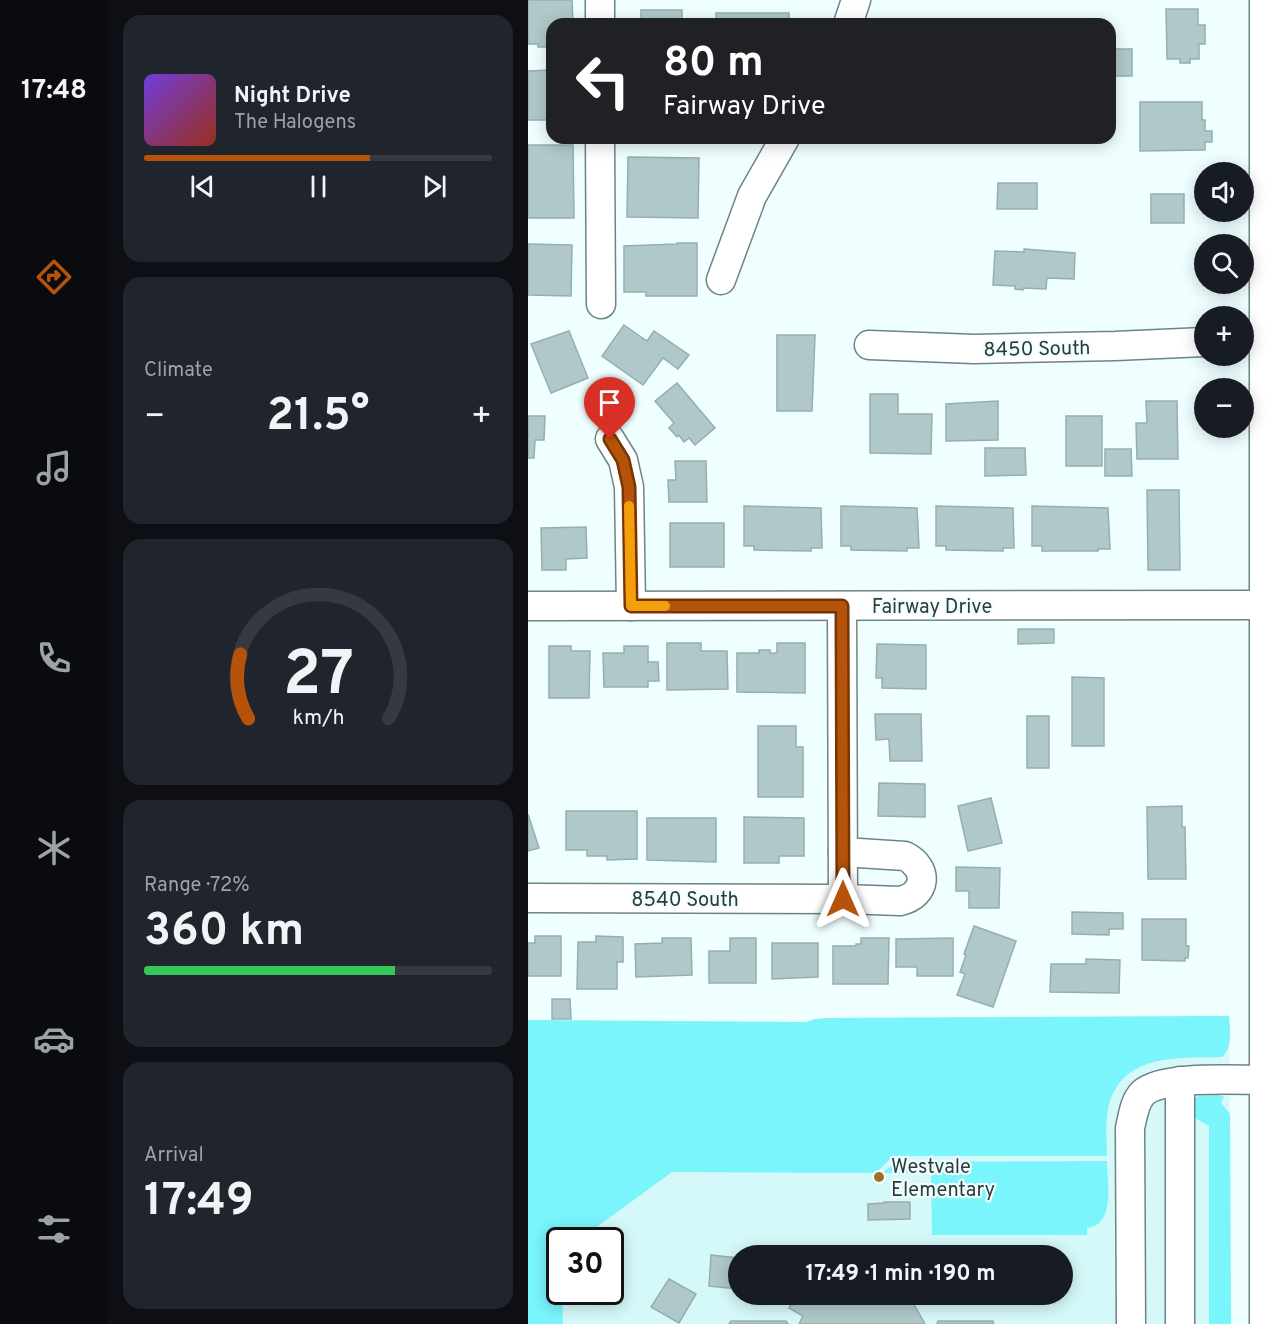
<!DOCTYPE html>
<meta charset="utf-8">
<style>
:root{--surface:#171b24;--page:#20242c;--text:#f1f3f6;--muted:#9ea1a6;--line:#363941;--accent:#b45309}
body{margin:0;font-family:Overpass,sans-serif;background:var(--page);color:var(--text);height:100vh;display:flex;flex-direction:column;font-size:22px;white-space:nowrap}
*{box-sizing:border-box;margin:0}
p{font-size:20px;color:var(--muted)}
.icon{flex:none;width:33px;height:33px;fill:none;stroke:currentColor;stroke-width:2;stroke-linecap:round;stroke-linejoin:round}
.map{position:relative;flex:1;overflow:hidden}
.details{display:flex;flex-direction:column;gap:15px;padding:15px;background:#0d0f14;width:420px}
.details>*{flex:none}
.guide{position:absolute;left:18px;top:18px;width:570px;height:126px;border-radius:18px;box-shadow:0 3px 15px #0003;background:#202124;color:#fff;overflow:hidden}
.controls{position:absolute;left:666px;top:162px;display:grid;gap:12px}
.controls a{display:grid;place-items:center;width:60px;height:60px;border-radius:50%;background:var(--surface);box-shadow:0 3px 15px #0003;font-size:30px}
.speed{position:absolute;left:18px;top:1227px;display:flex;gap:12px;font-size:30px;font-weight:700;text-align:center}
.speed>*{display:grid;place-content:center;width:78px;height:78px;border-radius:50%;background:var(--surface);box-shadow:0 3px 15px #0003;line-height:1}
.speed .limit{border:3px solid #111;border-radius:9px;background:#fff;color:#111}
.pin{position:absolute;display:grid;place-items:center;width:51px;height:51px;color:#fff;margin:-62px -26px;border-radius:50% 50% 50% 0;rotate:-45deg;box-shadow:0 0 6px #0007}
.pin .icon{rotate:45deg}
.me{position:absolute;width:66px;margin:-33px;rotate:0deg;stroke-linejoin:round;filter:drop-shadow(0 0 4px #0008)}
.turn{display:flex;align-items:center;gap:21px;height:126px;padding:0 18px;font-size:27px}
.turn .icon{width:78px;height:78px;stroke-width:2.5}
.turn b{display:block;font-size:42px;line-height:51px}
.big{font-size:45px;font-weight:700;line-height:1.1}
.details .widget{flex:1;display:flex;flex-direction:column;justify-content:center;gap:9px;min-width:0;padding:0 21px;border-radius:18px;background:var(--page)}
.details .dial{align-items:center;gap:0}
.dial svg{height:156px;overflow:visible;fill:none;stroke:var(--line);stroke-width:7;stroke-linecap:round;text-anchor:middle}
.dial text{fill:var(--text);stroke:none}
.song{display:flex;align-items:center;gap:18px}
.cover{width:72px;height:72px;border-radius:9px;background:linear-gradient(135deg,hsl(260 70% 55%),hsl(10 70% 35%))}
.played{height:6px;border-radius:3px;background:linear-gradient(90deg,var(--accent) 65%,var(--line) 65%)}
.keys{display:flex;justify-content:space-around;direction:ltr}
.heat{display:flex;justify-content:space-between;align-items:center;font-size:33px;direction:ltr}
.charge{height:9px;border-radius:4px;background:linear-gradient(90deg,#34c759 72%,var(--line) 0)}
.trip{position:absolute;left:200px;top:1245px;width:345px;height:60px;border-radius:30px;background:var(--surface);box-shadow:0 3px 15px #0003;font-weight:700;line-height:60px;text-align:center}
main{display:flex;flex:1;min-height:0}
.dock{display:flex;flex-direction:column;width:108px;justify-content:space-around;align-items:center;background:#090b0e;color:var(--muted)}
.dock .icon{width:42px;height:42px}
.dock .selected{color:var(--accent)}
.dock b{font-size:27px;color:var(--text)}
.map>svg:first-child{display:block}
</style>
<main>
<nav class="dock">
<b>17:48</b>
<svg class="icon selected" aria-label="directions" viewBox="0 0 24 24"><path d="M12 3l9 9-9 9-9-9zM9 14v-3h6M13 9l2 2-2 2"/></svg>
<svg class="icon" aria-label="music" viewBox="0 0 24 24"><path d="M9 18V5l10-2v13"/><circle cx="6" cy="18" r="3"/><circle cx="16" cy="16" r="3"/></svg>
<svg class="icon" aria-label="phone" viewBox="0 0 24 24"><path d="M5 4h4l2 5-3 2q2 4 5 5l2-3 5 2v4C11 20 4 13 5 4z"/></svg>
<svg class="icon" aria-label="climate" viewBox="0 0 24 24"><path d="M12 3v18M4 7l16 10M4 17L20 7"/></svg>
<svg class="icon" aria-label="car" viewBox="0 0 24 24"><path d="M5 17H2v-5l4-1 3-4h7l3 4 3 1v5h-3M9 17h6M6 11h13"/><circle cx="7" cy="17" r="2"/><circle cx="17" cy="17" r="2"/></svg>
<svg class="icon" aria-label="filters" viewBox="0 0 24 24"><path d="M4 7h16M4 17h16"/><circle cx="9" cy="7" r="2"/><circle cx="15" cy="17" r="2"/></svg>
</nav>
<section class="details">
<div class="widget">
<div class="song"><i class="cover"></i><div><b>Night Drive</b><p>The Halogens</p></div></div>
<div class="played"></div>
<div class="keys"><svg class="icon" aria-label="previous" viewBox="0 0 24 24"><path d="M18 5L8 12l10 7zM5 5v14"/></svg><svg class="icon" aria-label="pause" viewBox="0 0 24 24"><path d="M8 5v14M16 5v14"/></svg><svg class="icon" aria-label="next" viewBox="0 0 24 24"><path d="M6 5l10 7-10 7zM19 5v14"/></svg></div>
</div>
<div class="widget"><p>Climate</p>
<div class="heat"><a>−</a><b class="big">21.5°</b><a>+</a></div>
</div>
<div class="widget dial"><svg viewBox="0 0 100 80">
<path d="M14 69A42 42 0 1 1 86 69"/>
<path d="M14 69A42 42 0 0 1 10 36" stroke="#b45309"/>
<text x="50" y="56" font-size="32" font-weight="700">27</text>
<text x="50" y="72" font-size="11">km/h</text>
</svg></div>
<div class="widget"><p>Range · 72%</p><b class="big">360 km</b><div class="charge"></div></div>
<div class="widget"><p>Arrival</p><b class="big">17:49</b></div>
</section>
<div class="map">
<svg width="744" height="1324" viewBox="0 0 744 1324">
<rect width="100%" height="100%" fill="#effeff"/>
<path fill="#d5f8f9" fill-rule="evenodd" d="M701 1016 703 1324H0V1020L278 1022 287 1019 301 1018ZM32 1240H82V1292H32ZM210 1256H534V1294H210Z"/>
<g fill="#79f5fb">
<path d="M701 1016C702 1030 705 1047 694 1057 649 1058 592 1053 580 1109 577 1124 579 1141 579 1156H365L350 1171 349 1173 144 1172 51 1240H32V1292H34L35 1324H0V1020L278 1022 287 1019 301 1018Z"/>
<polygon points="691,1095 696,1097 693,1103 702,1114 703,1324 681,1324 681,1126 665,1117 665,1099 671,1096"/>
<path d="M579 1161C579 1182 588 1225 559 1228V1235H404L403 1173H355L367 1162Z"/>
</g>
<g fill="#b0c8c9" stroke="#95aeaf" stroke-width="1.5">
<polygon points="0,0 44,0 45,24 24,24 24,47 10,47 10,44 0,44"/>
<polygon points="638,9 670,9 670,25 677,25 677,44 671,44 671,59 662,59 662,63 652,63 652,59 639,59"/>
<rect x="113" y="10" width="41" height="14"/>
<rect x="188" y="13" width="73" height="11"/>
<rect x="582" y="49" width="22" height="27"/>
<polygon points="24,70 24,120 0,120 0,71"/>
<polygon points="612,102 674,102 674,120 677,120 677,131 684,131 684,142 677,142 677,150 612,151"/>
<polygon points="0,145 45,145 46,218 0,218"/>
<polygon points="100,157 171,158 170,218 99,217"/>
<polygon points="470,183 509,183 509,209 469,209"/>
<rect x="623" y="194" width="33" height="29"/>
<polygon points="149,243 169,243 169,296 118,296 118,292 96,292 96,246 149,244"/>
<polygon points="0,244 44,245 43,296 0,295"/>
<polygon points="496,249 547,253 546,279 519,278 518,289 495,288 495,290 487,289 487,286 465,285 467,251 496,252"/>
<polygon points="96,325 119,341 126,331 161,355 150,369 135,358 115,385 74,356"/>
<polygon points="41,331 60,378 23,393 3,344"/>
<polygon points="249,335 287,335 284,411 249,411"/>
<polygon points="149,383 187,428 167,445 161,438 156,442 151,435 149,437 141,428 146,423 127,401"/>
<polygon points="342,394 370,394 370,414 404,414 403,454 342,453"/>
<polygon points="470,401 470,440 418,441 418,404"/>
<polygon points="618,401 649,401 650,459 609,459 608,423 619,423"/>
<polygon points="0,416 17,416 16,440 7,440 6,458 0,458"/>
<rect x="538" y="416" width="36" height="50"/>
<polygon points="457,448 497,448 498,475 457,476"/>
<polygon points="577,449 603,449 604,476 577,476"/>
<polygon points="147,461 178,461 179,502 141,502 140,480 148,480"/>
<polygon points="619,490 651,490 652,570 620,570"/>
<polygon points="216,506 293,508 294,548 283,548 283,551 226,550 226,546 216,546"/>
<polygon points="313,506 389,508 391,548 379,548 379,551 323,550 323,546 313,546"/>
<polygon points="408,506 485,508 486,548 475,548 475,551 418,550 418,546 408,546"/>
<polygon points="504,506 580,508 582,549 570,549 570,551 514,551 514,546 504,546"/>
<rect x="142" y="523" width="54" height="44"/>
<polygon points="58,527 59,558 38,559 38,570 14,570 13,528"/>
<polygon points="490,629 526,629 526,643 490,644"/>
<polygon points="139,643 173,643 173,651 199,651 200,689 139,690"/>
<polygon points="249,643 277,643 277,693 209,692 209,653 231,653 231,650 242,650 242,653 249,653"/>
<polygon points="349,644 398,645 398,689 354,688 354,678 348,678"/>
<polygon points="21,646 43,646 43,651 62,651 61,698 21,698"/>
<polygon points="96,646 120,646 120,662 130,662 131,681 120,681 120,687 76,687 75,653 96,653"/>
<polygon points="544,677 576,678 576,746 544,746"/>
<polygon points="347,714 393,714 394,761 362,761 361,739 348,740"/>
<rect x="499" y="716" width="22" height="52"/>
<polygon points="230,726 268,726 268,747 275,747 275,797 230,797"/>
<polygon points="351,783 397,784 397,817 350,816"/>
<polygon points="463,798 474,843 440,851 430,806"/>
<polygon points="654,806 654,827 657,827 658,879 620,879 619,807"/>
<polygon points="38,811 109,811 109,859 79,860 79,856 59,856 59,850 38,850"/>
<polygon points="0,814 11,848 0,851"/>
<polygon points="216,817 276,818 276,856 251,856 251,863 216,863"/>
<polygon points="119,818 188,818 188,862 119,860"/>
<polygon points="428,867 472,868 471,908 441,908 441,891 428,891"/>
<polygon points="544,912 595,913 595,929 581,929 581,935 544,934"/>
<polygon points="614,919 658,919 658,946 661,946 660,958 657,958 657,961 614,960"/>
<polygon points="446,926 488,941 465,1007 429,995 437,974 432,972 438,955 436,954"/>
<polygon points="7,936 33,936 33,976 0,976 0,943 7,943"/>
<polygon points="68,936 95,937 95,962 89,962 89,989 49,989 50,942 68,942"/>
<polygon points="134,938 163,938 164,975 108,977 107,944 134,943"/>
<polygon points="202,938 228,938 228,983 181,983 181,951 202,951"/>
<polygon points="333,938 361,938 360,984 305,984 305,946 328,946 328,944 333,944"/>
<polygon points="425,938 425,976 389,976 389,967 368,967 368,939"/>
<polygon points="244,943 290,943 290,977 244,979"/>
<polygon points="558,959 592,960 591,993 522,992 523,964 558,964"/>
<polygon points="24,999 42,999 43,1019 24,1019"/>
<polygon points="356,1202 382,1202 382,1219 340,1220 340,1204 356,1203"/>
<polygon points="183,1255 210,1258 210,1289 181,1286"/>
<polygon points="141,1279 168,1294 151,1323 123,1307"/>
<polygon points="245,1294 380,1294 397,1324 271,1324 275,1316 261,1308 263,1305"/>
<polygon points="203,1321 258,1321 260,1324 201,1324"/>
<polygon points="410,1321 465,1321 466,1324 409,1324"/>
</g>
<g fill="none" stroke-linecap="round" stroke-linejoin="round">
<defs>
<g id="minor">
<polyline points="72,0 72,24"/>
<polyline points="320,24 328,0"/>
<polyline points="72,138 73,304"/>
<polyline points="193,280 224,196 257,138"/>
<polyline points="341,345 446,349 587,346 676,342"/>
<polyline points="82,439 95,460 101,487 103,606"/>
<polyline points="0,606 744,605"/>
<polyline points="314,606 315,899"/>
<path d="M0 898 315 899 372 901C399 895 401 868 377 856L315 852"/>
<polyline points="652,1081 652,1324"/>
<path d="M603 1324 602 1128C605 1116 606 1102 615 1093 634 1075 709 1080 736 1080"/>
<polyline points="736,1324 736,0"/>
</g>
</defs>
<use href="#minor" stroke="#6d8485" stroke-width="31"/>
<use href="#minor" stroke="#fff" stroke-width="28"/>
</g>
<g fill="none" stroke-linecap="round" stroke-linejoin="round">
<defs>
<polyline id="route" points="82,439 95,460 101,487 103,606 314,606 315,899"/>
</defs>
<use href="#route" stroke="#753606" stroke-width="15"/>
<use href="#route" stroke="#b45309" stroke-width="10"/>
<polyline stroke="#f59e0b" stroke-width="10" points="101,506 103,606 137,606"/>
</g>
<circle fill="#9f6f23" stroke="#effeff" stroke-width="2" cx="351" cy="1177" r="6"/>
<g text-anchor="middle" stroke-width="4.5" stroke-linejoin="round" paint-order="stroke">
<g font-size="20" fill="#303a3b" stroke="#effeff">
<text transform="translate(509 348) rotate(-1)" y="7">8450 South</text>
<text x="404" y="613">Fairway Drive</text>
<text x="157" y="906">8540 South</text>
</g>
<g font-size="20" fill="#303a3b" stroke="#effeff" text-anchor="start">
<text x="363" y="1173">Westvale<tspan x="363" dy="23">Elementary</tspan></text>
</g>
</g>
</svg>
<div class="controls">
<a><svg class="icon" aria-label="sound" viewBox="0 0 24 24"><path d="M4 9h4l5-4v14l-5-4H4zM17 9q2 3 0 6"/></svg></a>
<a><svg class="icon" aria-label="search" viewBox="0 0 24 24"><circle cx="10" cy="10" r="6"/><path d="M15 15l6 6"/></svg></a>
<a>+</a>
<a>−</a>
</div>
<div class="speed"><div class="limit">30</div></div>
<div class="pin" style="left:82px;top:439px;background:#d93025"><svg class="icon" aria-label="arrive" viewBox="0 0 24 24"><path d="M6 21V4h12l-3 4 3 4H6"/></svg></div>
<svg class="me" style="left:315px;top:899px" viewBox="-20 -20 40 40"><path d="M0-17L14 15 0 8-14 15z" fill="#b45309" stroke="#fff" stroke-width="4"/></svg>
<div class="trip">17:49 · 1 min · 190 m</div>
<div class="guide">
<div class="turn"><svg class="icon" aria-label="left" viewBox="0 0 24 24"><path d="M17 20v-9H6M10 6l-5 5 5 5"/></svg><div><b>80 m</b>Fairway Drive</div></div>
</div>
</div>
</main>
